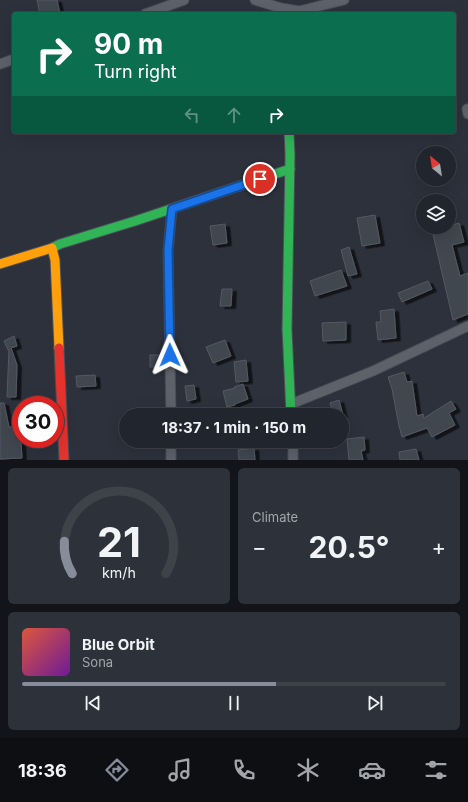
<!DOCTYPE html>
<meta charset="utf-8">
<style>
:root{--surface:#21252d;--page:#2d3139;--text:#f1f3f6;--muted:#a2a5aa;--line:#3e4249;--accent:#878c9a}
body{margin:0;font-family:Inter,sans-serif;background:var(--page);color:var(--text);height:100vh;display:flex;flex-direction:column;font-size:15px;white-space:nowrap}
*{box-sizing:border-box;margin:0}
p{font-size:13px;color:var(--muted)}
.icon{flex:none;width:22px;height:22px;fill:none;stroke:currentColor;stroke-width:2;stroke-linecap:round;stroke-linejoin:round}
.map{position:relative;height:460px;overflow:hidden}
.details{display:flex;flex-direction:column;gap:8px;padding:8px;background:#121419;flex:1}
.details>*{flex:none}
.hud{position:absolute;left:12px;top:12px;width:444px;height:122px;border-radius:4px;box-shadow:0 4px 16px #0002,0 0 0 1px var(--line);background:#0b6e4f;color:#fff;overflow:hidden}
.needle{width:26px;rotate:330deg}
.buttons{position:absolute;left:416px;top:146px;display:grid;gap:8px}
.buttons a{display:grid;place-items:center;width:40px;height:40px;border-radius:50%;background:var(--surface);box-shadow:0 4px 16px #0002,0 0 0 1px var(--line);font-size:20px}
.speed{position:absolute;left:12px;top:396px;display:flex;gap:8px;font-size:20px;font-weight:700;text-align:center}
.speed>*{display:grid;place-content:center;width:52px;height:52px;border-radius:50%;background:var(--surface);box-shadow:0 4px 16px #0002,0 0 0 1px var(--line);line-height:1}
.speed .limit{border:6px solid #d22;background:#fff;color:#111}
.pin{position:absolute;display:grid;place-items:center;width:34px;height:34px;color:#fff;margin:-17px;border:2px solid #fff;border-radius:50%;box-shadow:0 1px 4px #0007}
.me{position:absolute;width:44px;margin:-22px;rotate:359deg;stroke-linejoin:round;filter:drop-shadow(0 0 3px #0008)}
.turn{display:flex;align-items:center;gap:14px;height:84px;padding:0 16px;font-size:18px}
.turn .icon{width:52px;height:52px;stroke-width:2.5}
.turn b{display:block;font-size:28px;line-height:34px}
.lanes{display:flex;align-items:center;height:38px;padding:0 16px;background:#0003;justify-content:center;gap:20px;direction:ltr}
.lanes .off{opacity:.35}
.big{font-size:30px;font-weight:700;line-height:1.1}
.details .card{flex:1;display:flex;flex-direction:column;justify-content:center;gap:6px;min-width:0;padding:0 14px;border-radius:6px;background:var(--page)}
.details .dial{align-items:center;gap:0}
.dial svg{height:104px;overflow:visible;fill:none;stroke:var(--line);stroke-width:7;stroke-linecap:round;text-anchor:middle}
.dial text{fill:var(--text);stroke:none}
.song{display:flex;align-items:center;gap:12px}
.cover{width:48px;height:48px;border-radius:6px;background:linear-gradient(135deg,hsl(10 70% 55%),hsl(280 70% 35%))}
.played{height:4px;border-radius:2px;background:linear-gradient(90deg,var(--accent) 60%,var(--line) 60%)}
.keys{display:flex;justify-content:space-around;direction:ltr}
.heat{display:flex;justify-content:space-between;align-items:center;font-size:22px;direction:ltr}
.details .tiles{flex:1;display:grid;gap:8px;grid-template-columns:1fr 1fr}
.card:last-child{grid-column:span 2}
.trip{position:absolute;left:119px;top:408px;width:230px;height:40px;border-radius:20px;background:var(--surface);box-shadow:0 4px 16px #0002,0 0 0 1px var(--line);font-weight:700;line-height:40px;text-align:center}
.tab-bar{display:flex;height:64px;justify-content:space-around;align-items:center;background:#0d0f12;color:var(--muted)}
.tab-bar .icon{width:28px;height:28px}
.tab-bar .current{color:var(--accent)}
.tab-bar b{font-size:18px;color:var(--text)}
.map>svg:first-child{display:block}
</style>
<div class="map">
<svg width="468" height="460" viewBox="0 0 468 460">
<defs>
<filter id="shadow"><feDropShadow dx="4.5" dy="2.5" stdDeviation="0" flood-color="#0009"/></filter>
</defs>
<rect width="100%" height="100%" fill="#2c313c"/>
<g fill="#414650" stroke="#555963" filter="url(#shadow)">
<polygon points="37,0 57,0 60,14 40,14"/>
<polygon points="375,215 380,243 362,246 357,218"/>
<polygon points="459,223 464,242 452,245 460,276 468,273 468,314 453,320 432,230 449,227 449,226"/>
<polygon points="225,224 227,243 213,245 210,226"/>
<polygon points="349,247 357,274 348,276 341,250"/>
<polygon points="341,270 347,286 315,296 310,281"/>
<polygon points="428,281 432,289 402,302 398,293"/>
<polygon points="222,289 232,289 231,306 220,306"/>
<polygon points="394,309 396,338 378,340 376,322 381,322 380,311"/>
<polygon points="346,322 346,340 323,341 322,323"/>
<polygon points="14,336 17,346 11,348 17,365 16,397 7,397 9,349 8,350 4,341"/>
<polygon points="225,340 231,356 213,363 206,347"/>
<rect x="150" y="355" width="14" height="12"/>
<polygon points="246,360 248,381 236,382 234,362"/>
<polygon points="404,372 407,382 412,381 417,416 423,414 424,418 451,401 456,409 449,413 455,425 432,437 427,428 402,437 399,426 392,389 388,377"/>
<polygon points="95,375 96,386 77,387 76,376"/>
<polygon points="243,384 248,399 235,404 235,405 227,407 223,391 235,388 234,387"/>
<polygon points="194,385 196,399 187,401 185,386"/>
<polygon points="339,400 343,415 334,415 330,403"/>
<polygon points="0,403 4,403 9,427 20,427 22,458 0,459"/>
<polygon points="364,437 365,450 361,451 363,460 349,460 347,439"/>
<polygon points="254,448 255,460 239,460 238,450"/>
<polygon points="416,449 419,460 400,460 399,452"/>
</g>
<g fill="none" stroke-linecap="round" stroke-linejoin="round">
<defs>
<g id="street">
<polyline points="255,0 281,8 299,11 344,0"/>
<polyline points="145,14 184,0"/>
<polyline points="0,64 14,59"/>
<polyline points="467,109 468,114"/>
<polyline points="291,404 373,371 468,326"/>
<polyline points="171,415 168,251 172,209"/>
<polyline points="171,441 171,460"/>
<polyline points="293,441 293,460"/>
</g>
<g id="fast">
<polyline points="289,132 290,155 287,329 291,415"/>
<polyline points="52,248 60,244 135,221 290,169"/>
</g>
<polyline id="slow" points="0,264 52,248 55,260 59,348"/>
<polyline id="jam" points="59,348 64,460"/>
</defs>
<use href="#street" stroke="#4a4e58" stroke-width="11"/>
<use href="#fast" stroke="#4a4e58" stroke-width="11"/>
<use href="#slow" stroke="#4a4e58" stroke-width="11"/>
<use href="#jam" stroke="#4a4e58" stroke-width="11"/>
<use href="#street" stroke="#5d616a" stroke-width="9"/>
<use href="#fast" stroke="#30b455" stroke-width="9"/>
<use href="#slow" stroke="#ff9f0a" stroke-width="9"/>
<use href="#jam" stroke="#e5322d" stroke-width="9"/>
</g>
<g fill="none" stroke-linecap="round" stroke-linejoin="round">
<defs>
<polyline id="route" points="170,355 168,250 172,209 260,179"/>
</defs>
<use href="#route" stroke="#114b97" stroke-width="10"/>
<use href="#route" stroke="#1a73e8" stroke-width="7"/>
</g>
</svg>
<div class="buttons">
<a><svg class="needle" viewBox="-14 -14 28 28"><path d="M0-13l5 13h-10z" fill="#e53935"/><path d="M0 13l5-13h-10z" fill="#a2a5aa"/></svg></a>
<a><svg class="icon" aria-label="layers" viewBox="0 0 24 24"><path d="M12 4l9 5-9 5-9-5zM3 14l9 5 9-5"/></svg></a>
</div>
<div class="speed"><div class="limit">30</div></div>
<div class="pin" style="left:260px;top:179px;background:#d93025"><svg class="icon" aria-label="arrive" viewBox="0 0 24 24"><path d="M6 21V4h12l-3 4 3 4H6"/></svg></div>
<svg class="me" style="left:170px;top:355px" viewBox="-20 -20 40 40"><path d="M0-17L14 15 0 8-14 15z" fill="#1a73e8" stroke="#fff" stroke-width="4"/></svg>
<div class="trip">18:37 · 1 min · 150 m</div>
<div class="hud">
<div class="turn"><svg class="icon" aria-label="right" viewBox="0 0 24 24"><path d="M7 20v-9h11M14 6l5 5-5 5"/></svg><div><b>90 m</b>Turn right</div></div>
<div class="lanes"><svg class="icon off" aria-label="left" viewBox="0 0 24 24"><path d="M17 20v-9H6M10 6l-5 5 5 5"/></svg><svg class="icon off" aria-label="ahead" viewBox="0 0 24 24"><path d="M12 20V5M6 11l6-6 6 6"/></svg><svg class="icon" aria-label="right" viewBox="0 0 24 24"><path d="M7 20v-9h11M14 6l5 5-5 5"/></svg></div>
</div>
</div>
<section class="details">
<div class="tiles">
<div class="card dial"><svg viewBox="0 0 100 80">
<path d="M14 69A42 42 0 1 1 86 69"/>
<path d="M14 69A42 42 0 0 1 8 44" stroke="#878c9a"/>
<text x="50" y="56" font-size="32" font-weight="700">21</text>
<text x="50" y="72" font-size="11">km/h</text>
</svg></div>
<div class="card"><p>Climate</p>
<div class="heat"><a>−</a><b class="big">20.5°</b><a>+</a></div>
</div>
<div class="card">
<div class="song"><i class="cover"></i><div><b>Blue Orbit</b><p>Sona</p></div></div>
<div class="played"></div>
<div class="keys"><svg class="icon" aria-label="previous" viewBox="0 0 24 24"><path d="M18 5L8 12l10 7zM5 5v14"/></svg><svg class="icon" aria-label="pause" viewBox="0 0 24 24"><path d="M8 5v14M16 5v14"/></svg><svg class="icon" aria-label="next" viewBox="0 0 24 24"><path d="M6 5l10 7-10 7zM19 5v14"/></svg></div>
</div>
</div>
</section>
<nav class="tab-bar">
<b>18:36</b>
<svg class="icon current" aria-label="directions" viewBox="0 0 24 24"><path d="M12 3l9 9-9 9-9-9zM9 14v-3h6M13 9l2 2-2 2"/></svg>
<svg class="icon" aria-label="music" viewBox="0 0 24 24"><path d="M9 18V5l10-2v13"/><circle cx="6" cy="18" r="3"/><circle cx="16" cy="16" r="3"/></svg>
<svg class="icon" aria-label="phone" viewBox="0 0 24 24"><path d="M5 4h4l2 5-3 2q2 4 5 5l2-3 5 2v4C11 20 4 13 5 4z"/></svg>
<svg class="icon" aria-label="climate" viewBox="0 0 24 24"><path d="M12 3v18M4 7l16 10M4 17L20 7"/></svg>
<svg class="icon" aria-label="car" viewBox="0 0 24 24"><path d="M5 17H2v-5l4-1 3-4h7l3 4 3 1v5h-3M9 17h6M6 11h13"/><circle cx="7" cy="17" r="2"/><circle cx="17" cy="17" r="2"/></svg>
<svg class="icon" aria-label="filters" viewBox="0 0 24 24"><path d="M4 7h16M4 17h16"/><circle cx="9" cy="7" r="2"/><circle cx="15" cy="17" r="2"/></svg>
</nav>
